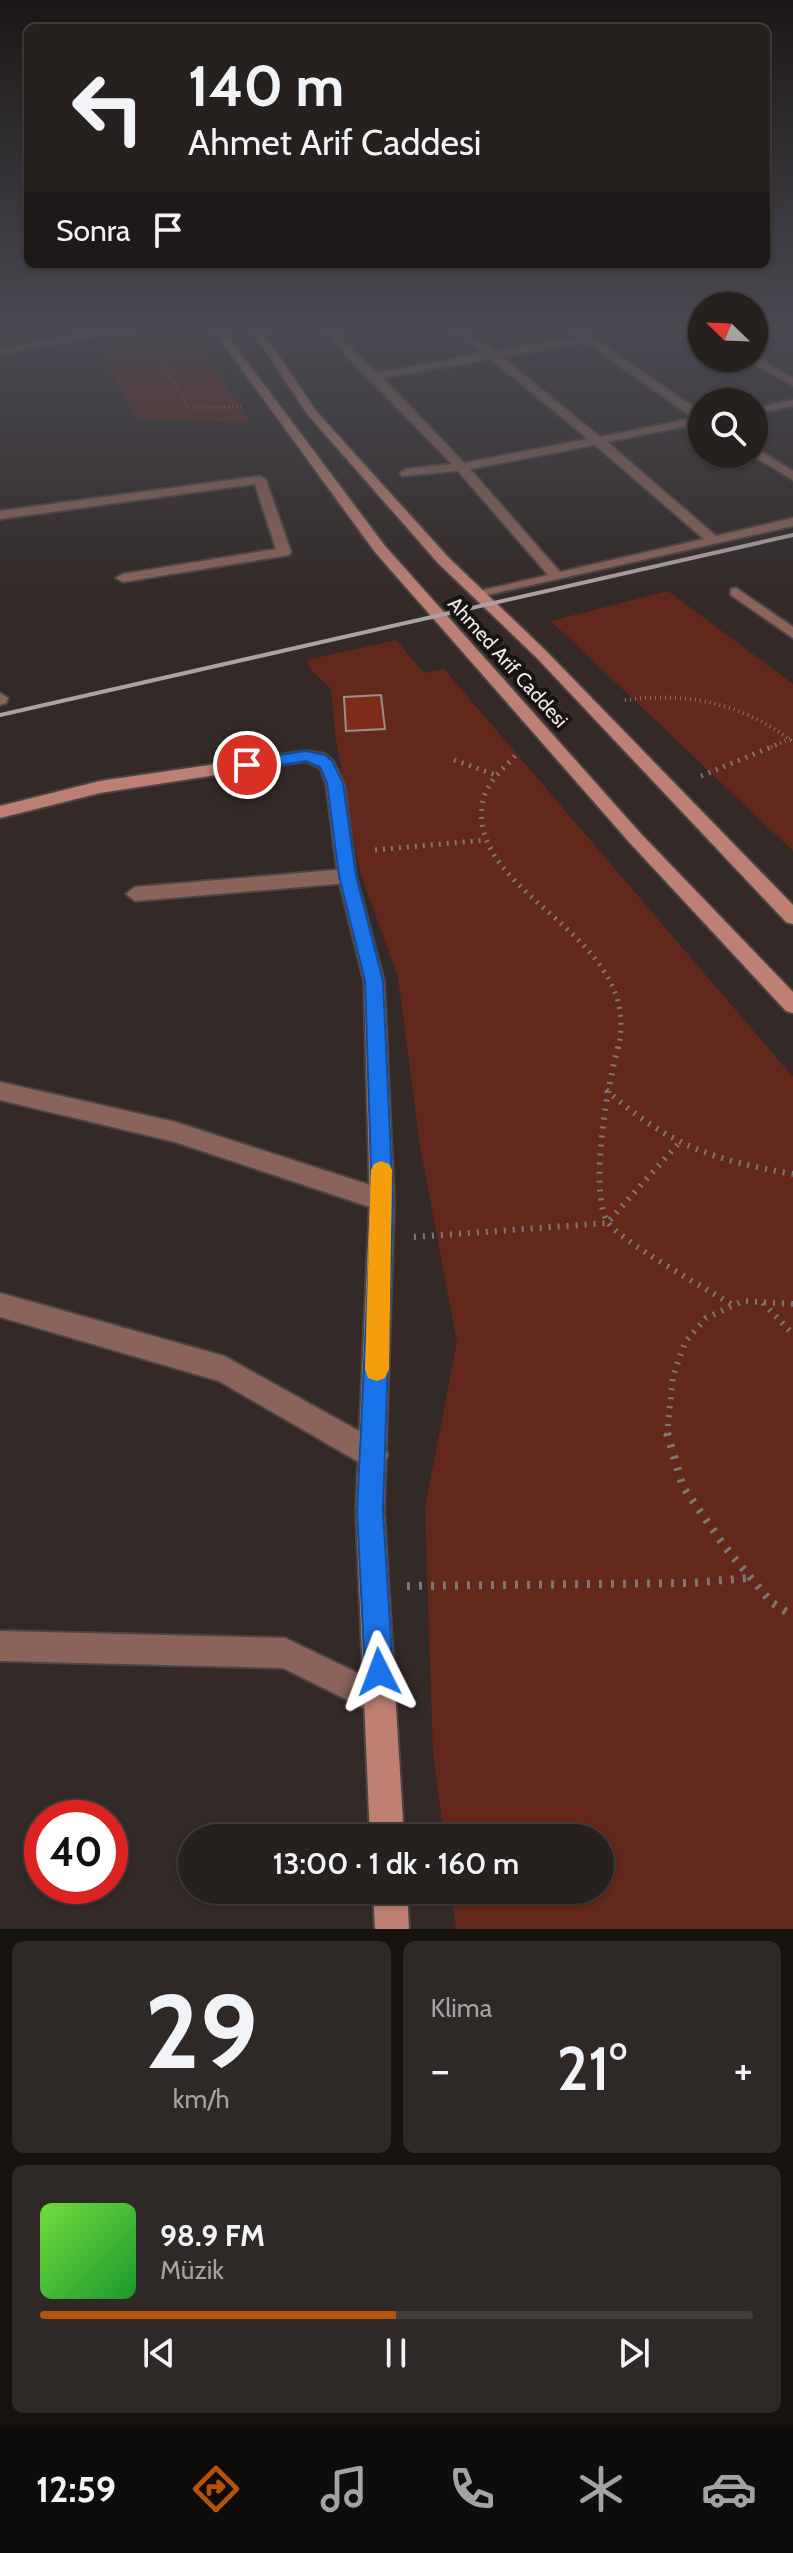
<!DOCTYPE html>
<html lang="tr">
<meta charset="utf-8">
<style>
:root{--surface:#26201e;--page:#2e2827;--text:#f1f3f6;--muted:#a4a3a4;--line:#423e3c;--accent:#b45309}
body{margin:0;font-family:Cabin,sans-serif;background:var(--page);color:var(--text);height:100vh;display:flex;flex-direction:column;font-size:30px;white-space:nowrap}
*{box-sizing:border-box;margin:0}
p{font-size:26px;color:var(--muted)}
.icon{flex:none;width:44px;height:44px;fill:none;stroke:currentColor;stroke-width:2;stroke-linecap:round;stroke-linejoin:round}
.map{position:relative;height:1929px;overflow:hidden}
.side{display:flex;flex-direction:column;gap:12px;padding:12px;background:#151210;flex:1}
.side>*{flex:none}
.top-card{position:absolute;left:24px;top:24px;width:746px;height:244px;border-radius:12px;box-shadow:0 2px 6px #0004,0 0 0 2px var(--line);background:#26201e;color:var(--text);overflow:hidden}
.needle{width:52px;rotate:293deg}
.buttons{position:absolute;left:688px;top:292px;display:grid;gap:16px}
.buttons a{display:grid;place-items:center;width:80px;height:80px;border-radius:50%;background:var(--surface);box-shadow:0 2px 6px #0004,0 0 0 2px var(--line);font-size:40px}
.speed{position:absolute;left:24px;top:1800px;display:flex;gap:16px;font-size:40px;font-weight:700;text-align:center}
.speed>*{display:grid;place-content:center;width:104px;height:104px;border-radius:50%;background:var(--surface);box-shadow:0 2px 6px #0004,0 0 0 2px var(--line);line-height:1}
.speed .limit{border:12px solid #d22;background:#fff;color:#111}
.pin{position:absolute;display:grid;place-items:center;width:68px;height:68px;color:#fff;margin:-34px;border:4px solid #fff;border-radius:50%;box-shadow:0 2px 8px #0007}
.me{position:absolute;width:88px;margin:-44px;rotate:357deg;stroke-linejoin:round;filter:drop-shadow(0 0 6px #0008)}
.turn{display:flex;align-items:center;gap:28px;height:168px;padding:0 32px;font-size:36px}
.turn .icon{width:104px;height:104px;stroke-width:2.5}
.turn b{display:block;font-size:56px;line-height:68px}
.then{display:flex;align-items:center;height:76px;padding:0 32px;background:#0003;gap:16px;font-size:30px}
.big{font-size:60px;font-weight:600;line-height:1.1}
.side .card{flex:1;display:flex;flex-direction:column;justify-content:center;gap:12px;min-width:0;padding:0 28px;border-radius:12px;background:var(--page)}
.side .dial{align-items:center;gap:0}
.dial b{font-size:104px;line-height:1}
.song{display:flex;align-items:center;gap:24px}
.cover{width:96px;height:96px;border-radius:12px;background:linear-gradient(135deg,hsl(100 70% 55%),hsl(130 70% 35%))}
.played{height:8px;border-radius:4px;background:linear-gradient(90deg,var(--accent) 50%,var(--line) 50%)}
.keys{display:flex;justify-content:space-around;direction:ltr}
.heat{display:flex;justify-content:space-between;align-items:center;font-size:44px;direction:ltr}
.side .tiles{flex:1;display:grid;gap:12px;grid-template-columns:1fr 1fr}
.card:last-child{grid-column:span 2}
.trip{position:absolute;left:178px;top:1824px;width:436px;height:80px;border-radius:40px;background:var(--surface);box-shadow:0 2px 6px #0004,0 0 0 2px var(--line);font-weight:600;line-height:80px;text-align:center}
.dock{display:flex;height:128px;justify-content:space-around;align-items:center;background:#0f0d0c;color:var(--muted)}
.dock .icon{width:56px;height:56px}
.dock .active{color:var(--accent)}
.dock b{font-size:36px;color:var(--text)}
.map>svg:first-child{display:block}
</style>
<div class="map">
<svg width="793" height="1929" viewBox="0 0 793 1929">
<rect width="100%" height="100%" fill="#332a28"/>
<g fill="#64271b">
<polygon points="193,336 251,423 136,419 100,349"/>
<polygon points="668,591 793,684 793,851 551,621"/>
<polygon points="396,640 424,673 444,669 793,1077 793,1929 456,1929 451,1890 600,1890 600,1838 444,1838 433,1752 425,1507 457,1342 420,1146 398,977 360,872 335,734 331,689 312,671 307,660"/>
</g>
<polygon fill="#7f2b1a" stroke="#9a8f8c" stroke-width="2" points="381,695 385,729 346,731 344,697"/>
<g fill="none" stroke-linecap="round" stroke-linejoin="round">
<defs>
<polygon id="lane" points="736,588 793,627 793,638 731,595 731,589"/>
<g id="street">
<polygon points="137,326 161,326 0,354 0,348"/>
<path d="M317 326H328L377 373 484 353 444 326H456L495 351 578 337 564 326H576L702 413V423L607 442 716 536 793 518V526L474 598V592L548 575 458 471 402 476 400 473 406 469 452 464ZM585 342 694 418 600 437 502 357ZM491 359 588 439 464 463 383 378ZM595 445 704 539 560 572 470 469Z"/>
<polygon points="688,326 702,327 702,334"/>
<polygon points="754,356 793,378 793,386 744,358"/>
<polygon points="793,400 793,406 754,414 754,408"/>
<polygon points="754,447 793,471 793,480 750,454 754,454"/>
<polygon points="260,476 266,480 291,552 289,555 123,582 116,578 123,574 276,549 255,484 0,519 0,511"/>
<polygon points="0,693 8,698 6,703 0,705"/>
<polygon points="347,869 356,876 347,883 135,901 126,894 135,887"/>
<polygon points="0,1082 175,1122 382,1189 390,1192 394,1200 390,1208 382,1211 175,1142 0,1100"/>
<polygon points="0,1293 224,1356 384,1445 388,1455 384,1465 374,1469 364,1465 219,1381 0,1317"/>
<polygon points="0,1631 285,1638 391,1689 396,1700 391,1711 380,1716 283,1668 0,1661"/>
</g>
<g id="secondary">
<polygon points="210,326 220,326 385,546 642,835 793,992 793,1013 786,1011 630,843 375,552"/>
<polygon points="249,326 259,326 316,411 448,557 546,651 793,905 793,924 786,922 536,657 438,563 308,415"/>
<polygon points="306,751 325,754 333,761 344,783 356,876 384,981 394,1200 384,1511 404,1838 370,1838 356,1511 370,1200 364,981 338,876 326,783 320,768 306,761 100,793 0,818 0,806 100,781"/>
<polygon points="373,1890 407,1890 409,1929 375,1929"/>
</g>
</defs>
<use href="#lane" stroke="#4d4543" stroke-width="4"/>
<use href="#street" stroke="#4d4543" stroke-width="4"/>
<use href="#secondary" stroke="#4d4543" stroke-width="4"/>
<polyline stroke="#7f7775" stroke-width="3" stroke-dasharray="1 3" stroke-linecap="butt" points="156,348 188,408 242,407"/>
<g stroke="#7f7775" stroke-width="4" stroke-dasharray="1 4" stroke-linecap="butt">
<path d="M625 700C688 692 742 703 793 742"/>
<polyline points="771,747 792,738"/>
</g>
<g stroke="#7f7775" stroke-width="5" stroke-dasharray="2 6" stroke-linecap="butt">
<path d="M515 756C502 770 484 785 482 806 471 898 646 935 618 1049"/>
<polyline points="454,760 496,775"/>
<polyline points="701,776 776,745"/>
<polyline points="375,850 486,840"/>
</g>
<g stroke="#7f7775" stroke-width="6" stroke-dasharray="2 7" stroke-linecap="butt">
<path d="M618 1047C608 1084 589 1187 607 1221 616 1239 712 1292 734 1306"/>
<path d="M606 1090C669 1145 712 1160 793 1174"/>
<polyline points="414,1237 607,1223 678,1144"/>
<polyline points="763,1303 793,1334"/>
<polyline points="667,1435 673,1376 685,1342 706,1318 743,1301 793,1304"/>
</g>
<g stroke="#7f7775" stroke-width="8" stroke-dasharray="3 9" stroke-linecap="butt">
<polyline points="667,1433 683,1487 725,1547 771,1602 793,1616"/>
<polyline points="407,1586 691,1583 749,1578"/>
</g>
<use href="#lane" fill="#8a6359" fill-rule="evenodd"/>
<use href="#street" fill="#8a6359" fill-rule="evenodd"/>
<use href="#secondary" fill="#be8072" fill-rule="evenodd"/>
<polyline stroke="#aaa3a1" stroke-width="4" points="0,715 793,535"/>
</g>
<linearGradient id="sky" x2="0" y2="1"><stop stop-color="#1c1716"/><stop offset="0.55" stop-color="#4a4a53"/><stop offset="1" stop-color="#4a4a53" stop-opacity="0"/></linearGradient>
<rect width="793" height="596" fill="url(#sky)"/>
<polygon fill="#1a73e8" stroke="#114b97" stroke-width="2" points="306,751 325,755 332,761 343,783 356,876 383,981 393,1200 383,1511 393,1672 389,1682 379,1686 369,1682 365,1672 357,1511 372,1200 365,981 339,876 327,783 320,767 306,761 247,770 240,765 247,760"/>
<polygon fill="#f59e0b" points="381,1161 389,1164 392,1170 389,1369 385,1378 377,1381 368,1378 365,1369 371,1170 374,1164"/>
<g text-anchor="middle" stroke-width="8" stroke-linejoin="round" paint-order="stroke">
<g font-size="20" fill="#f0eae8" stroke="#181413">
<text transform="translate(508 662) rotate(48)" y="7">Ahmed Arif Caddesi</text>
</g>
</g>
</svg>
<div class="buttons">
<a><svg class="needle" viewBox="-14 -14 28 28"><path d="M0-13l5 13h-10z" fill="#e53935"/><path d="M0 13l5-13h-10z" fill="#a4a3a4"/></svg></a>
<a><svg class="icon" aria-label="search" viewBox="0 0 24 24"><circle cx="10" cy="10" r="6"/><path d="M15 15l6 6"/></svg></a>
</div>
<div class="speed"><div class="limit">40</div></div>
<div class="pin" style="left:247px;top:765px;background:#d93025"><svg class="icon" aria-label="arrive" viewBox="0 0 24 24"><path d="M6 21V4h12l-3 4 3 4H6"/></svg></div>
<svg class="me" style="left:379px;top:1672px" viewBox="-20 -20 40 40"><path d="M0-17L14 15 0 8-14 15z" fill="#1a73e8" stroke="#fff" stroke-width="4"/></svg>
<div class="trip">13:00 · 1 dk · 160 m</div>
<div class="top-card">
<div class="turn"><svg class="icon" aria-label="left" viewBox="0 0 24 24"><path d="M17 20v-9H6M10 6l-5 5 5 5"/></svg><div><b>140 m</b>Ahmet Arif Caddesi</div></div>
<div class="then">Sonra<svg class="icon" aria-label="arrive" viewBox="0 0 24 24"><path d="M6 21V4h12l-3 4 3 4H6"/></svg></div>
</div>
</div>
<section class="side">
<div class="tiles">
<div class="card dial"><b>29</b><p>km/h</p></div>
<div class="card"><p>Klima</p>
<div class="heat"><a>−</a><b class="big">21°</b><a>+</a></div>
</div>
<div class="card">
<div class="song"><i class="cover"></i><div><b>98.9 FM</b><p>Müzik</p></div></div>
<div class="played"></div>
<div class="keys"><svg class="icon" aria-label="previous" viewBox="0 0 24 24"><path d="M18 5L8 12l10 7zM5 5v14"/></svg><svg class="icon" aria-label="pause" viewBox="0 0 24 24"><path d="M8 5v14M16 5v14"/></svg><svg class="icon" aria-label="next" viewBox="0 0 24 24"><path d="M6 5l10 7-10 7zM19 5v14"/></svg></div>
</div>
</div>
</section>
<nav class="dock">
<b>12:59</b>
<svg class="icon active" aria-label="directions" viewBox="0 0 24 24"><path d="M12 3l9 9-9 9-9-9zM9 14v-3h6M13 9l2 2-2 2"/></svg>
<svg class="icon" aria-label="music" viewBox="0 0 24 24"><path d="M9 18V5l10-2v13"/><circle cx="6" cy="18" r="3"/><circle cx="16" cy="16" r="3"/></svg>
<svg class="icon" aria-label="phone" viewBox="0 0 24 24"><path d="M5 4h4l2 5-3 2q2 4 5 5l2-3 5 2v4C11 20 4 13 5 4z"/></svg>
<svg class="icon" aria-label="climate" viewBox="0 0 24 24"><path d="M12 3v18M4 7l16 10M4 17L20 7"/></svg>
<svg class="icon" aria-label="car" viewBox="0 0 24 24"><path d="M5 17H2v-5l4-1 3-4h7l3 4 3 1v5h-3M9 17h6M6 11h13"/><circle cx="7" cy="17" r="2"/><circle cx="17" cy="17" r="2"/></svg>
</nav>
